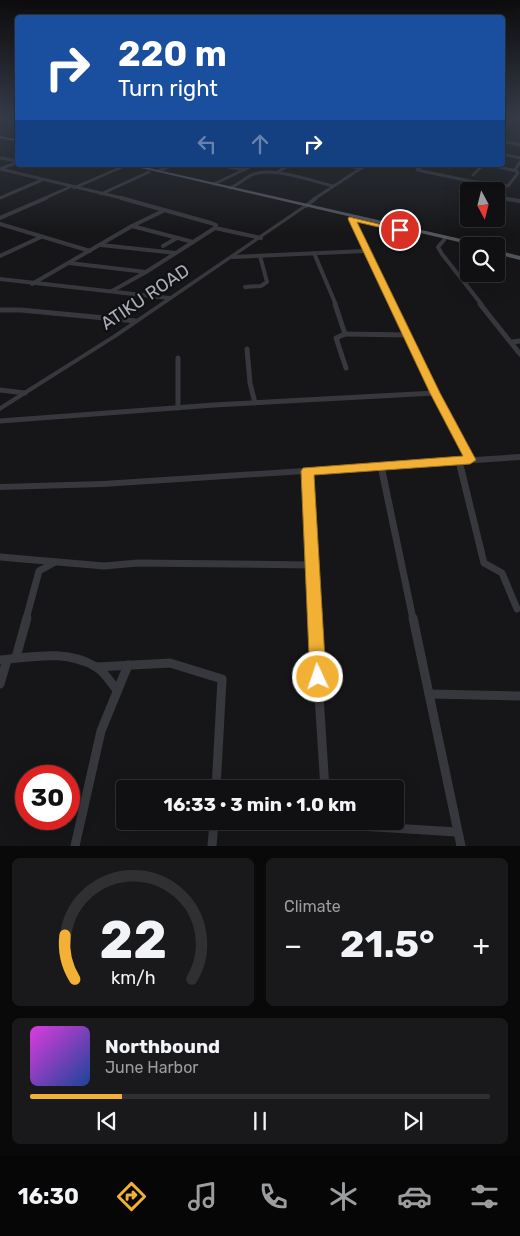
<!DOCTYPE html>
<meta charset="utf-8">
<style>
:root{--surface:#101012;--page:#19191b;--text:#f1f3f6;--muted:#9c9d9f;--line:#303032;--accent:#f2b134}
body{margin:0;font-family:Rubik,sans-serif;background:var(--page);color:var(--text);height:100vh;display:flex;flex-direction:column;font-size:19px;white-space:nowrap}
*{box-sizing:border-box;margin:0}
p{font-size:16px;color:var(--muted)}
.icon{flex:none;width:28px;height:28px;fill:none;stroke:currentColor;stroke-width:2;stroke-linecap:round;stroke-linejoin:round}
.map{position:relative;height:846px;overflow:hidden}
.panel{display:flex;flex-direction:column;gap:12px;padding:12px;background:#09090a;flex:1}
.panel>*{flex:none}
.hud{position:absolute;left:15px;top:15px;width:490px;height:152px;border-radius:5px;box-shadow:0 5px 20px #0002,0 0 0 1px var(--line);background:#1a4fa0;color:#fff;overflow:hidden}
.needle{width:32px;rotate:173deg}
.controls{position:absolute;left:460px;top:182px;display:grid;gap:10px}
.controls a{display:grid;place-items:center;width:45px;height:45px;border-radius:5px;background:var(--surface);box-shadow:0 5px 20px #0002,0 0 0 1px var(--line);font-size:25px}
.speed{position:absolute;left:15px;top:765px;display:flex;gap:10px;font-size:25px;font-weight:700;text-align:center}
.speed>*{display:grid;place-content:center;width:65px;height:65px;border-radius:50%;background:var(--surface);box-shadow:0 5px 20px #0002,0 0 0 1px var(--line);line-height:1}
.speed .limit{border:8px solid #d22;background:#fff;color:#111}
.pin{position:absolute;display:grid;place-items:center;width:42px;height:42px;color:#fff;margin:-21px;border:2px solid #fff;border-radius:50%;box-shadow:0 1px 5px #0007}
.me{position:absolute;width:55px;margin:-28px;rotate:357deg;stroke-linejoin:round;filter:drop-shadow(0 0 4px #0008)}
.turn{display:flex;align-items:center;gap:18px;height:105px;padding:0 20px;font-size:22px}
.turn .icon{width:65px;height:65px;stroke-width:2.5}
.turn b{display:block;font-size:35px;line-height:42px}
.lanes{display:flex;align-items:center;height:48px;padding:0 20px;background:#0003;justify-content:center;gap:25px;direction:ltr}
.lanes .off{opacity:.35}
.big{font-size:38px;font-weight:700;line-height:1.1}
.panel .widget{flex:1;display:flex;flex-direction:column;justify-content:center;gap:8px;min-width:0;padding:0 18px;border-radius:8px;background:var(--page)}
.panel .dial{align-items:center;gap:0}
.dial svg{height:130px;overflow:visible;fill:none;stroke:var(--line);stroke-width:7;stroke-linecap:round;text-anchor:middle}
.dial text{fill:var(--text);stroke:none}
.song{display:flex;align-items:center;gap:15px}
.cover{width:60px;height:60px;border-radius:8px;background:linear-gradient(135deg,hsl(300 70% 55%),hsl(220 70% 35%))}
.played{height:5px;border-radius:2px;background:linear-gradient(90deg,var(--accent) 20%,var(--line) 20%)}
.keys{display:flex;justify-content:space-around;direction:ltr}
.heat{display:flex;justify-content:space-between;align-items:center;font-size:28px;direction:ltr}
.panel .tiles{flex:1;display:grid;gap:12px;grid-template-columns:1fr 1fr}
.widget:last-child{grid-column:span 2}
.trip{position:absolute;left:116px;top:780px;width:288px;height:50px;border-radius:5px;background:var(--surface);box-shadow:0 5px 20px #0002,0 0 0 1px var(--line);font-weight:700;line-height:50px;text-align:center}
.dock{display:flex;height:80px;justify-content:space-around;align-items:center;background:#060607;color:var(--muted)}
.dock .icon{width:35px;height:35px}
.dock .selected{color:var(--accent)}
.dock b{font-size:22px;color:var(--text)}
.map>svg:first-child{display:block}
</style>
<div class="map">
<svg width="520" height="846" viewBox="0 0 520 846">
<rect width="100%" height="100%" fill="#161618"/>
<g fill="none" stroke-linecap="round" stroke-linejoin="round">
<g stroke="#37383d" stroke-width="3">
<polyline points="518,116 520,116"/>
<polyline points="509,123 511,116"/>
<polyline points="502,141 520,145"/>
<polyline points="502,154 520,158"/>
<polyline points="0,158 18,161"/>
<polyline points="217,165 245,170"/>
<polyline points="342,165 360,168"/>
<polyline points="423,165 417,170 470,181 508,186 518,173 515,170 520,162"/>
<polyline points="490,165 517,171"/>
<polyline points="60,167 66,165"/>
<polyline points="450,167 460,165"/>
<polyline points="0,169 126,199"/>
<polyline points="0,169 18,162"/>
<polyline points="158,171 173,165"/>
<polyline points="276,173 289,165"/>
<polyline points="473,175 483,165"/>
<polyline points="214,184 254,165"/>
<polyline points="74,188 124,166"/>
<path d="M230 188C239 184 246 177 254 174 275 167 312 181 333 186"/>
<polyline points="101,194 149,172"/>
<polyline points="498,197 508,199"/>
<polyline points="0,198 42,180"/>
<polyline points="43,199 70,187"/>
<polyline points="314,199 366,165"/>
</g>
<g stroke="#37383d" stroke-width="4">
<polyline points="121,198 211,223 216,225 215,228 261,238"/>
<polyline points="501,198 520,201"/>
<polyline points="306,206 316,198"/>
<polyline points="0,218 46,198"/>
<polyline points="352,219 365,251 392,305"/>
<polyline points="0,224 90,251"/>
<polyline points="132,226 193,242"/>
<polyline points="444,240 438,247 442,254 482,305"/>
<polyline points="101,245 176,253"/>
<polyline points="163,246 177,238"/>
<polyline points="314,253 336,305"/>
<polyline points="0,256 41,237"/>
<polyline points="232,257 365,251"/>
<polyline points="69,263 146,272"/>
<polyline points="0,279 169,298"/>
<polyline points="32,284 132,226 165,210"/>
<polyline points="245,287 261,286 267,282 260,256"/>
<polyline points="112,291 146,272 215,228"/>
</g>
<g stroke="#37383d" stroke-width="5">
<polyline points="335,304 345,334 336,338 346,368"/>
<polyline points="391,304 461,442"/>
<polyline points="480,304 520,354"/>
<polyline points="0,310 21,310 136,321"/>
<polyline points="345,334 408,335"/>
<polyline points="512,342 520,341"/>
<polyline points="247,349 250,383 255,403"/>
<polyline points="178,358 178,408"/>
<polyline points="0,390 25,393"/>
<polyline points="0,421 214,405 435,393"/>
</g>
<g stroke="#37383d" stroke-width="7">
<polyline points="460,441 470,460"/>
<polyline points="459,461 484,563 502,573 517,609"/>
<polyline points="381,466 413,619"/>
<polyline points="308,471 314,619"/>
<polyline points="0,557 104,566 138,563 311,565"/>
<polyline points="26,619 39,571 55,562"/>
</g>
<g stroke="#37383d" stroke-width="9">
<polyline points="314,618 325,789"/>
<polyline points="413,618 461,846"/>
<polyline points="16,657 27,618"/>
<path d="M0 660C32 657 67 649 96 667 104 671 111 683 117 690"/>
<polyline points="97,667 170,663 222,679 216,789"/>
<polyline points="0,684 7,660"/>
<polyline points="429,694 520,696"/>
<polyline points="214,825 327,824 457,832"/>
<polyline points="75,846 101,731 128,665"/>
<polyline points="212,846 214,823"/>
</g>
<g fill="#37383d" fill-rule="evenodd">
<polygon points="304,205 308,206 117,337 0,411 0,406 113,335"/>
<polygon points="520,454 520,460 103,487 0,490 0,484 103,481"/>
</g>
<g fill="#53555c" fill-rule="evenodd">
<polygon points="0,136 18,140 18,142 0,138"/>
<polygon points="128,165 136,165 483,244 486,246 476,246"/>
<polygon points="496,250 520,256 520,260 496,254"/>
</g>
</g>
<linearGradient id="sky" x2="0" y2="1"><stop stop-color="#0c0c0d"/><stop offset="0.5" stop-color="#363c48"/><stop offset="1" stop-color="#363c48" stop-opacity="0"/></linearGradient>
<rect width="520" height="234" fill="url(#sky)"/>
<polygon fill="#f2b134" stroke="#9d7322" points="349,217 404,230 400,232 357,222 440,393 476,460 470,464 314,475 326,677 324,682 318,684 312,682 310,677 301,471 303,468 463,456 430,393 348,219"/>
<g text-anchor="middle" stroke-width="5" stroke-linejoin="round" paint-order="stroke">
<g font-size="18" fill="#a8adb8" stroke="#111113">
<text transform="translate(145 297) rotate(-34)" y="6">ATIKU ROAD</text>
</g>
</g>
</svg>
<div class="controls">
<a><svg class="needle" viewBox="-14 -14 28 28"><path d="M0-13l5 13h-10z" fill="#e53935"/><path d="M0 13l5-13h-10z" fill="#9c9d9f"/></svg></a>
<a><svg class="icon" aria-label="search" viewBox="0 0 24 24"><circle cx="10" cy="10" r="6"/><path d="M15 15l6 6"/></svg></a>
</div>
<div class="speed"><div class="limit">30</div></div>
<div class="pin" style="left:400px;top:230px;background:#d93025"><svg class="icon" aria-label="arrive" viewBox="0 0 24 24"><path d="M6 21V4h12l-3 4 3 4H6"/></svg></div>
<svg class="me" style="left:318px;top:677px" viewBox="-20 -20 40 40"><circle r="17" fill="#f2b134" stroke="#fff" stroke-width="3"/><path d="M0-11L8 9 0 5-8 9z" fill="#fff"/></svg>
<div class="trip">16:33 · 3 min · 1.0 km</div>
<div class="hud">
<div class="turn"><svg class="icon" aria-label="right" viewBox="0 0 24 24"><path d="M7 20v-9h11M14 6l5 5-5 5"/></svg><div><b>220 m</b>Turn right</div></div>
<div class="lanes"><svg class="icon off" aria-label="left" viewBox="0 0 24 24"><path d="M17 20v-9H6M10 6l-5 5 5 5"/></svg><svg class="icon off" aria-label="ahead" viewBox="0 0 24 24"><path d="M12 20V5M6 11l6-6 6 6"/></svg><svg class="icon" aria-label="right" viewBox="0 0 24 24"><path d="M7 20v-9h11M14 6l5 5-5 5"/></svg></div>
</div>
</div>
<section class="panel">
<div class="tiles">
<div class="widget dial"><svg viewBox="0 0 100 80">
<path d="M14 69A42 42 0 1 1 86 69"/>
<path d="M14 69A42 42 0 0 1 8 42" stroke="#f2b134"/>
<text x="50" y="56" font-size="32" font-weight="700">22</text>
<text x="50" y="72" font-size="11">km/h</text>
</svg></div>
<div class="widget"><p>Climate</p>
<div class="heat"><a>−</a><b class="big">21.5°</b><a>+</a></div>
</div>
<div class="widget">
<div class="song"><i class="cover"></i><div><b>Northbound</b><p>June Harbor</p></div></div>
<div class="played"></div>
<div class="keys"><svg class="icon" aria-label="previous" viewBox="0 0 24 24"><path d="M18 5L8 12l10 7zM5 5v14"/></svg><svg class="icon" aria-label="pause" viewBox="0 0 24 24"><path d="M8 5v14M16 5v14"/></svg><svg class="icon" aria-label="next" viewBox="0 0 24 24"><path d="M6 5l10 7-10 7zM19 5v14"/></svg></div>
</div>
</div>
</section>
<nav class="dock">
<b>16:30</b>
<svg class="icon selected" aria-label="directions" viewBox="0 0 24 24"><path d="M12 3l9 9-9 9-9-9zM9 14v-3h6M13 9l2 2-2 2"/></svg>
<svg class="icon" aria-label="music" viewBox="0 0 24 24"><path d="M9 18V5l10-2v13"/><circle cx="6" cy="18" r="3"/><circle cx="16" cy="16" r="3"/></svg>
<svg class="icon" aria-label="phone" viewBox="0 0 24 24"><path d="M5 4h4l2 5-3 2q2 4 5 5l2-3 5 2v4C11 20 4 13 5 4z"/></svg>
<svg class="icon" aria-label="climate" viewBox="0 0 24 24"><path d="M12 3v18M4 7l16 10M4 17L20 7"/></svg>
<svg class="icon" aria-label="car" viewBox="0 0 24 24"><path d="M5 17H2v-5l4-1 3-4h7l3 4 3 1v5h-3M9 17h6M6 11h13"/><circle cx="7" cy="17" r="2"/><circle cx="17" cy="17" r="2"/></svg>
<svg class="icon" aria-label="filters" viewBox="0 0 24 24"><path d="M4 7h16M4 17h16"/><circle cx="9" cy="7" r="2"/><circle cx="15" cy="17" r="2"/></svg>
</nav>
